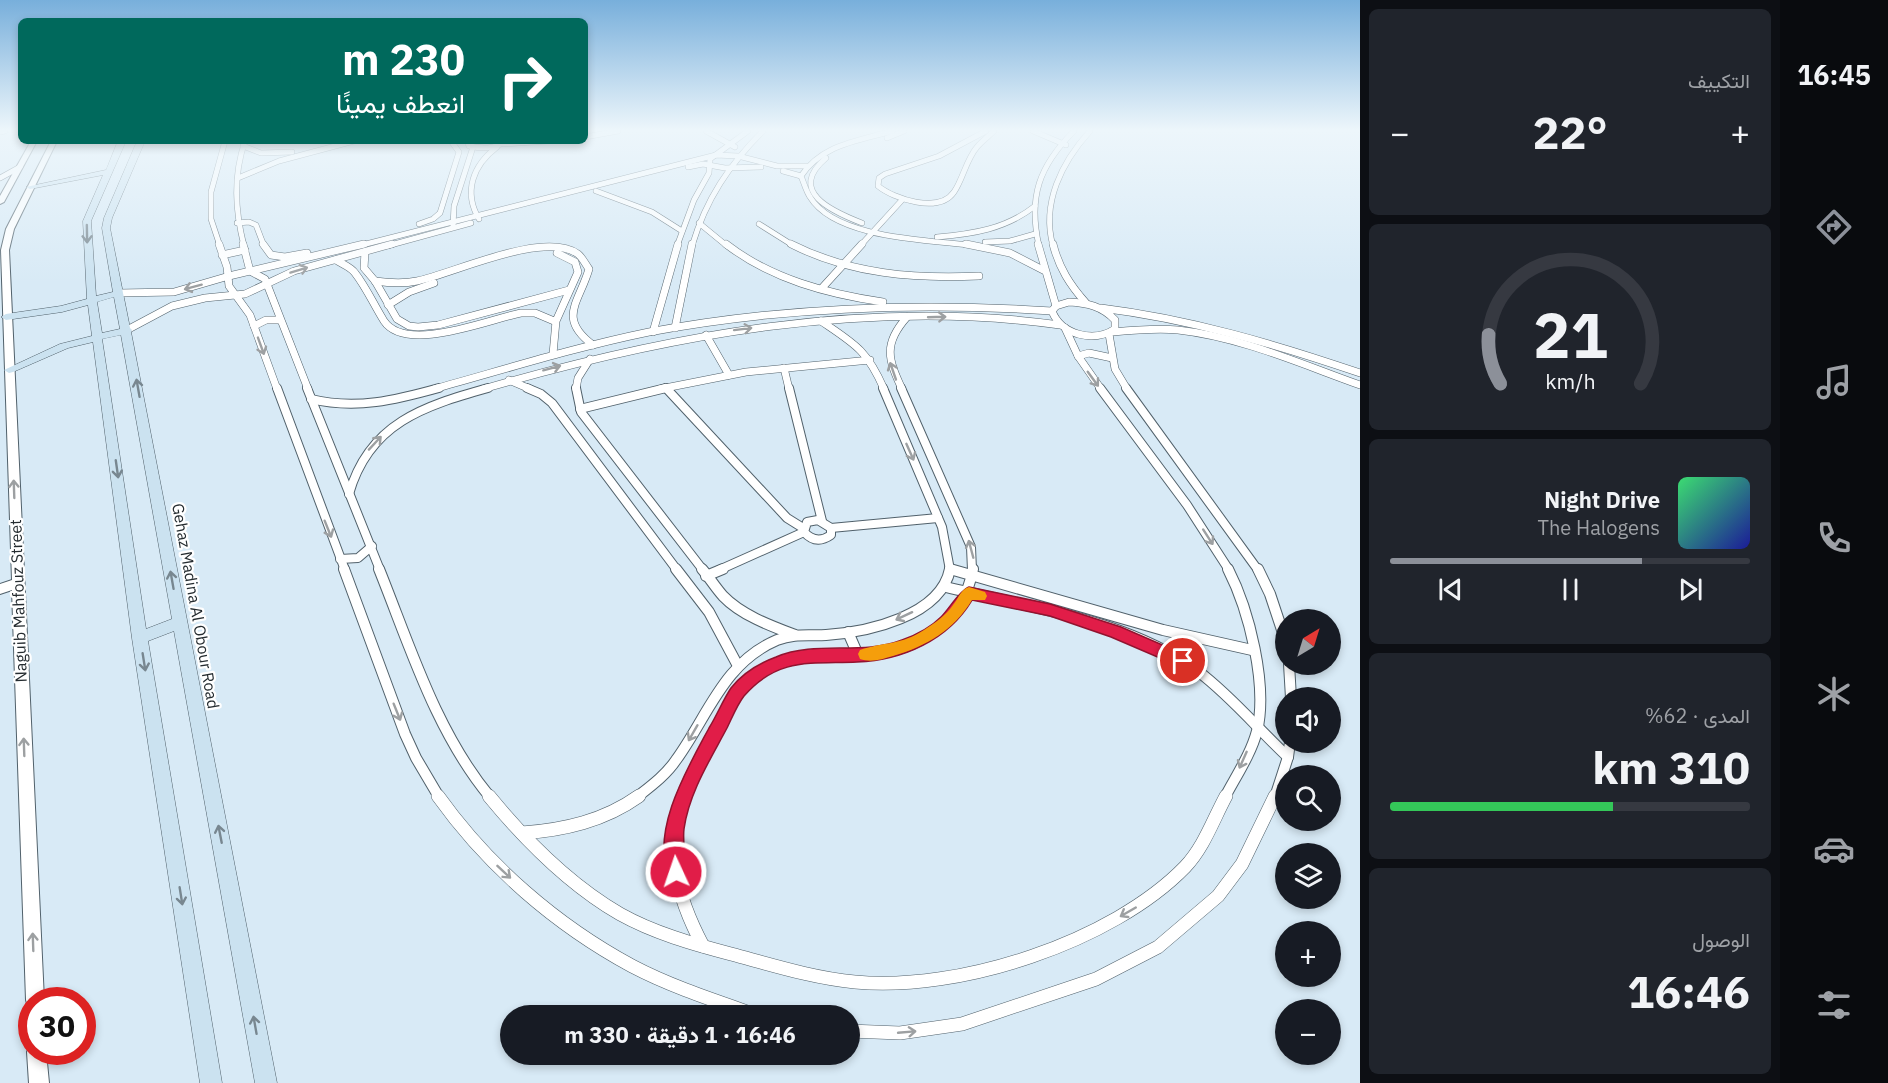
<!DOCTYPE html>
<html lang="ar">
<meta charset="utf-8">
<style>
:root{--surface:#171b24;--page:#20242c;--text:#f1f3f6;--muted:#9ea1a6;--line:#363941;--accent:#8c9099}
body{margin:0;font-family:"IBM Plex Sans",Vazirmatn,sans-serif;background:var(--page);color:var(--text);direction:rtl;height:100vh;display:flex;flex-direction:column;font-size:22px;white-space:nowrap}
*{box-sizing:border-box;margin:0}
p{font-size:20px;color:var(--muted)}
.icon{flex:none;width:33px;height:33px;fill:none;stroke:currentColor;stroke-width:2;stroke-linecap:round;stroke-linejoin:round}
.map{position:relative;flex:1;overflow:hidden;direction:ltr}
.details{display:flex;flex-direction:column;gap:9px;padding:9px;background:#0d0f14;width:420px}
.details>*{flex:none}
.top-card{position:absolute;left:18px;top:18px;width:570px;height:126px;border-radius:9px;box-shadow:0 3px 9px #0003;direction:rtl;background:#00695c;color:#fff;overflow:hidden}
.needle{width:39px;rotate:38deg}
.tools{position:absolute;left:1275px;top:609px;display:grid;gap:12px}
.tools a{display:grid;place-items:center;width:66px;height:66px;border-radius:50%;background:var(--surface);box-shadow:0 3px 9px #0003;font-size:30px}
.speed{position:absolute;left:18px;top:987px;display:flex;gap:12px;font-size:30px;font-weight:700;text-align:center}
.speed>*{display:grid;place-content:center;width:78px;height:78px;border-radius:50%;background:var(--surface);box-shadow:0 3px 9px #0003;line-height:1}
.speed .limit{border:9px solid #d22;background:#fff;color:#111}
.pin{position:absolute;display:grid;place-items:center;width:51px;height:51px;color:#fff;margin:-26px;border:3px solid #fff;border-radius:50%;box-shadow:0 2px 6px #0007}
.me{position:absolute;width:66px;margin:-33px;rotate:357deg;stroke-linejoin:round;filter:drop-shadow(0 0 4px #0008)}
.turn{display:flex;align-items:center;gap:21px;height:126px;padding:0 24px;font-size:27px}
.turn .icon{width:78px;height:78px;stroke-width:2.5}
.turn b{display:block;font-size:42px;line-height:51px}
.big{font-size:45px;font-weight:700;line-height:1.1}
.details .card{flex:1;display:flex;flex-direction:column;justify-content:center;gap:9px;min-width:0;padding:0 21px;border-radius:9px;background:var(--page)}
.details .dial{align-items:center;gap:0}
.dial svg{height:156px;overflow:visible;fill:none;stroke:var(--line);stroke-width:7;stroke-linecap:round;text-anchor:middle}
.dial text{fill:var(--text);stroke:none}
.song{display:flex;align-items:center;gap:18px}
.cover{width:72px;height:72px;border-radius:9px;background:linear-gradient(135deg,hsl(140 70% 55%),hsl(240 70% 35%))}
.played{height:6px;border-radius:3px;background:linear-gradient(90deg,var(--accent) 70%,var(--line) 70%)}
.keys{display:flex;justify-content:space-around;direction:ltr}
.heat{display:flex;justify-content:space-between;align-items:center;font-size:33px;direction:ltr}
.charge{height:9px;border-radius:4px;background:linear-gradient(90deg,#34c759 62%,var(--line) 0)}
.trip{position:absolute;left:500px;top:1005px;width:360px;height:60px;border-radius:30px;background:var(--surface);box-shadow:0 3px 9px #0003;font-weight:700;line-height:60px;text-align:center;direction:rtl}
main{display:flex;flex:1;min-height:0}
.menu{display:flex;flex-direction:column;width:108px;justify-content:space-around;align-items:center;background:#090b0e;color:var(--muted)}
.menu .icon{width:42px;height:42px}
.menu .active{color:var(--accent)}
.menu b{font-size:27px;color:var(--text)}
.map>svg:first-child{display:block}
</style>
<main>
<nav class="menu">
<b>16:45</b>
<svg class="icon active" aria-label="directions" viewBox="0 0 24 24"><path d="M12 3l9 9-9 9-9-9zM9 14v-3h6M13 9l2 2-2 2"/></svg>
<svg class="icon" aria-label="music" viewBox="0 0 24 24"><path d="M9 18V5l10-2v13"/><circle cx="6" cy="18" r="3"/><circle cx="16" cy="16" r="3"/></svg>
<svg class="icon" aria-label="phone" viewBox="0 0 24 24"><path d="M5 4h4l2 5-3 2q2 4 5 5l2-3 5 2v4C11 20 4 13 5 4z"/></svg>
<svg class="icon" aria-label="climate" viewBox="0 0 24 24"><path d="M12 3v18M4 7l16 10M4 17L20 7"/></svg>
<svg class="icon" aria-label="car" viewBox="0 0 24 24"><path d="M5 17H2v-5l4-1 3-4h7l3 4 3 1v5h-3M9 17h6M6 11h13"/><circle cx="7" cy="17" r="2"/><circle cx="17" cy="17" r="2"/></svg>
<svg class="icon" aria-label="filters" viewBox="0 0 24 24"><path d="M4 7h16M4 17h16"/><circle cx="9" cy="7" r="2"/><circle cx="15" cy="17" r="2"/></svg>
</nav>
<section class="details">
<div class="card"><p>التكييف</p>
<div class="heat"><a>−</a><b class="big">22°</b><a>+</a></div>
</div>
<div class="card dial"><svg viewBox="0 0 100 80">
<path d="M14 69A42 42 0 1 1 86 69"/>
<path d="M14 69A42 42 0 0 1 8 44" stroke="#8c9099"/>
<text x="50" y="56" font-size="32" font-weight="700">21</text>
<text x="50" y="72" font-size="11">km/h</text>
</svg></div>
<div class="card">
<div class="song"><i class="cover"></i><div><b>Night Drive</b><p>The Halogens</p></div></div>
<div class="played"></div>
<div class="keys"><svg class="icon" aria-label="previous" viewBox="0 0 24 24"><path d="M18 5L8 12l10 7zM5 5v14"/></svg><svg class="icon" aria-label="pause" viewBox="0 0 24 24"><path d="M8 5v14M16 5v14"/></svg><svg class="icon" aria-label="next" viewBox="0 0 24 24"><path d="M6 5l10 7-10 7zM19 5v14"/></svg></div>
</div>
<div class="card"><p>المدى · 62%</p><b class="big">310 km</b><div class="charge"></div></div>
<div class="card"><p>الوصول</p><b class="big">16:46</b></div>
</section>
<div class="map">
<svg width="1360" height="1083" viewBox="0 0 1360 1083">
<rect width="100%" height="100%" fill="#d8eaf6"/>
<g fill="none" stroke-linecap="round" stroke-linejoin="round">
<defs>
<g id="minor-far4">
<polyline points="706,131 735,147"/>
<path d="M892 131C858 141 822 144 801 176 804 183 806 191 810 197 836 240 934 240 978 246"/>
<path d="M986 131 939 156 885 174 879 178 878 186C894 199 939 214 954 192 963 179 966 160 977 147 982 141 989 136 994 131"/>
<polyline points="1033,131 1066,145"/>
<polyline points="0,132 5,131"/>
<polyline points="585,137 618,131"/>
<polyline points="887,138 904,131"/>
<path d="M467 141 469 146C483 149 494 149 506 141"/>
<polyline points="503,144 548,141"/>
<polyline points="243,146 261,153 292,152"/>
<path d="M826 158C787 191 831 211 862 223"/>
<polyline points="688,167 703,164 725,168 761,167"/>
<polyline points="783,171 801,176"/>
<polyline points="0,178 20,167"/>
<polyline points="238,178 279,161 354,141"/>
<polyline points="596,191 652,212 682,231"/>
<path d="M479 219C463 192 473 165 497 147"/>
<polyline points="237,223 249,222 256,225 264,246"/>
<polyline points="699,223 727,246"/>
<polyline points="419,224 433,219 440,213 459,152 451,141"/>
<polyline points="759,224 794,246"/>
<polyline points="453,226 454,206 473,147"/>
<path d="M937 237C973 234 1006 229 1035 206"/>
<polyline points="985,242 1010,241 1035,234"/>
<polyline points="220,246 211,219 211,192 225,141"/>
<path d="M244 246C235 210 233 176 245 141"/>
<polyline points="358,246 716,155 738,156 777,166 807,166"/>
<polyline points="387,246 471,223"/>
<polyline points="677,246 694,200 709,173 710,159 748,131"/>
<path d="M692 246C706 199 729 165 763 131"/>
<polyline points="860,246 902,200"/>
<path d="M1039 246C1028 197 1039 166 1074 131"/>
<path d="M1053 246C1041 203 1062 162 1090 131"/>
</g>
<g id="minor-far3">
<polyline points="219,244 227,267 229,286 250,315 277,389"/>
<polyline points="243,244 250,271 265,279 308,389"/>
<polyline points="263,244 271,255 285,257 307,253"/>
<path d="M726 244C771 279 828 294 883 302"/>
<path d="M791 244C850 274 914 279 979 276"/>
<polyline points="966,244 1010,253 1043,270"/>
<polyline points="1038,244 1056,306"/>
<path d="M1053 244C1059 268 1070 285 1086 303"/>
<polyline points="365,252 364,268 375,281 397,319 409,326 418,327 438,325 569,290"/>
<polyline points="222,255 245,250"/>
<path d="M336 260C342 264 351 267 355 273 366 287 374 305 384 321 406 354 490 319 521 313H535L554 321"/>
<path d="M375 281C389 283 403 284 417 281 455 273 544 230 578 254 582 257 586 265 589 269 579 303 557 318 593 345"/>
<polyline points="822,288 862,244"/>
<polyline points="119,293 174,292 229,276 364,244"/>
<path d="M1069 302C1087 303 1102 306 1115 320V329C1094 343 1061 335 1052 311L1056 306Z"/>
<polyline points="388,305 409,292 434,283"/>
<path d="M1101 308C1190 319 1275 344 1360 373"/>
<path d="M821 321C855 344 867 350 884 389"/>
<polyline points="254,326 266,320 279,320"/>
<polyline points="675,328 692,244"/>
<polyline points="1065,328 1078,356 1101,389"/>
<polyline points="127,330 172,306 205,298 245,294 294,271 392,244"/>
<polyline points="653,332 678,244"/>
<path d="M1113 332C1134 330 1156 328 1178 330 1241 337 1301 364 1360 385"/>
<polyline points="1109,334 1115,369 1127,389"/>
<polyline points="706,335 729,375"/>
<polyline points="553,354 556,321 578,272 575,262 557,253"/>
<polyline points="1078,356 1089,353 1112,358"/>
<polyline points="784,368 789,389"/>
<polyline points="509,380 530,389"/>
<path d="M434 389C506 369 576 347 649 332 783 307 917 302 1052 311"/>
<path d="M483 389C669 335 867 298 1060 325"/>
<polyline points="576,389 578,378 590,359"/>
<polyline points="660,389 746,372 870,360"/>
<path d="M902 389C888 359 883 344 907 317"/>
</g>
<g id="minor-far2">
<polyline points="277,388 345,570"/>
<polyline points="307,388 380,570"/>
<polyline points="527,388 541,394 552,403 677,570"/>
<polyline points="576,388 581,412 703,570"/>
<polyline points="666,388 787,518 803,528"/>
<polyline points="789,388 822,521"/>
<polyline points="883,388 942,527 950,570"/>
<polyline points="901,388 971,547 972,570"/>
<polyline points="1100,388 1187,505 1229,570"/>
<polyline points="1126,388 1258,570"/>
<path d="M311 399C356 410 396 400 439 388"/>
<polyline points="580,409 666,388"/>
<path d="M349 494C369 423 424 406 488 388"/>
<path d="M818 520 831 528V535C821 542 812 541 804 532L807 522Z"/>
<polyline points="831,528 938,518"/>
<polyline points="340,559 358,558 372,546"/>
<polyline points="950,569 954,570"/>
<polyline points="719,570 804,532"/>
</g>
<g id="minor-far1">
<polyline points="344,569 405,734 416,758 439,797"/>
<path d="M379 569C410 646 436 732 490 797"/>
<polyline points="676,569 709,612 738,666"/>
<path d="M702 569C709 577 715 587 723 596 741 615 771 626 795 635"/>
<polyline points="950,569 1163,630 1252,650"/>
<polyline points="1258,569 1270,594 1286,642"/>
<polyline points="706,576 723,569"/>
<path d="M946 587C1030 608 1127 619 1199 672 1232 697 1258 729 1288 757"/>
<polyline points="848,632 858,655"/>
<polyline points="1289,664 1291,698"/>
<path d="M637 797C651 786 666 775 676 760 708 716 723 663 777 640 794 633 809 636 826 635 868 632 941 616 950 569"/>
<path d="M685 797C699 762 727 695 758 673 793 650 830 658 869 655 920 650 964 620 973 569"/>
<path d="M1225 797C1236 776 1251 754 1257 731 1268 685 1249 610 1228 569"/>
<polyline points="1275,797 1288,757 1290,742"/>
</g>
<g id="minor">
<path d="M438 796C488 866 556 925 632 966 672 987 716 1001 759 1016"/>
<path d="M489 796C526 841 570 885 620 914 654 933 693 944 731 954 772 965 813 978 855 982 959 992 1112 942 1185 867 1204 847 1213 820 1226 796"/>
<path d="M685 796C665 852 676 895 703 946"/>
<path d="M522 833C564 830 604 821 639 796"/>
<polyline points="849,1031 900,1033 962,1024 1096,979 1158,947 1218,896 1242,864 1275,796"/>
</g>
<g id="tertiary">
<polygon points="31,141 37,141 4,202 0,204 0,196"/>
<polygon points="51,141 57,141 14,229 9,250 44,1000 32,1000 32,1008 28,1007 26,1000 12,590 0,594 0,584 12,580 1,250 6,229"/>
<polygon points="30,1045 32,1052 46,1052 49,1083 29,1083 27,1052"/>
</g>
<path id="secondary" d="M118 141H126L91 221 96 296 113 292 102 228 104 218 137 141H145L112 218 110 228 130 328 132 330 131 332 277 1083H255L174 631 148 641 222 1083H200L132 638 93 342 68 348 13 372 9 373 4 370 60 344 92 336 88 305 62 312 6 320 1 317 6 314 61 306 87 299 83 221 103 175 30 189 26 187 106 170ZM114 297 120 329 102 333 97 302ZM121 335 172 619 146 629 102 339Z"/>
</defs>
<use href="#minor-far4" stroke="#51616b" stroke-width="6"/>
<use href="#minor-far3" stroke="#51616b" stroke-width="8"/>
<use href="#minor-far2" stroke="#51616b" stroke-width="10"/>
<use href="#minor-far1" stroke="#51616b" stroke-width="12"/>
<use href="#minor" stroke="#51616b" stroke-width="14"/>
<use href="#tertiary" stroke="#51616b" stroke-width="2"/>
<use href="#secondary" stroke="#51616b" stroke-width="1"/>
<use href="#minor-far4" stroke="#fff" stroke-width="5"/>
<use href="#minor-far3" stroke="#fff" stroke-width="7"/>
<use href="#minor-far2" stroke="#fff" stroke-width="8"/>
<use href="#minor-far1" stroke="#fff" stroke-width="10"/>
<use href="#minor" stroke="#fff" stroke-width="13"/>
<use href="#tertiary" fill="#fff" fill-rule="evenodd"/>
<use href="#secondary" fill="#cbe2f0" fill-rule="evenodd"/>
</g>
<defs><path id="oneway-shaft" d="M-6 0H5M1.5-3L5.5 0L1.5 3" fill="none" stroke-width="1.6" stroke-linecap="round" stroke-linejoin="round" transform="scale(1.5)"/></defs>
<g stroke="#788790">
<use href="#oneway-shaft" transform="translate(87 234) rotate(89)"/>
<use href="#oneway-shaft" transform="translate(138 388) rotate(-100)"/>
<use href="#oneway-shaft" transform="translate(117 469) rotate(82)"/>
<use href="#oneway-shaft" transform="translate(172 580) rotate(-100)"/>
<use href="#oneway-shaft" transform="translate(144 662) rotate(81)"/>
<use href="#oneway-shaft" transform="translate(220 834) rotate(-101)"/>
<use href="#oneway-shaft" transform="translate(181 896) rotate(81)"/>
<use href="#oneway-shaft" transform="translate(255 1025) rotate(-100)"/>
</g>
<g stroke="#9da0a2">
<use href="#oneway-shaft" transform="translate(299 270) rotate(-17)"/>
<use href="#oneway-shaft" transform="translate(193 287) rotate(165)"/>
<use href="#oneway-shaft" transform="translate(937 317) rotate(-2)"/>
<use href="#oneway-shaft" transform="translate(743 329) rotate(-7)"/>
<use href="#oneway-shaft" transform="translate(261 346) rotate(70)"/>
<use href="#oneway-shaft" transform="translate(552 368) rotate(-15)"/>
<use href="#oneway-shaft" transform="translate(893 371) rotate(-109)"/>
<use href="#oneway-shaft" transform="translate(1093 379) rotate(54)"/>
<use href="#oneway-shaft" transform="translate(375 443) rotate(-47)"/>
<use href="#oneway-shaft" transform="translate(910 452) rotate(66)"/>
<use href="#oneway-shaft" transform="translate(14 489) rotate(-92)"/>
<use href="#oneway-shaft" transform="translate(328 529) rotate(68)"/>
<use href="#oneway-shaft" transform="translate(1208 537) rotate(57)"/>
<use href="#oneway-shaft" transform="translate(971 549) rotate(-105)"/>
<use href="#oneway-shaft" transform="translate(904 616) rotate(155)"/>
<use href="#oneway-shaft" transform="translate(397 712) rotate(68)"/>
<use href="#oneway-shaft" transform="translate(693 733) rotate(120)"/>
<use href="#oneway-shaft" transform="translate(24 747) rotate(-92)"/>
<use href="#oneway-shaft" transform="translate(1243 760) rotate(114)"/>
<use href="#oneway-shaft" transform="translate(504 872) rotate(43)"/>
<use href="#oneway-shaft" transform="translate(1128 912) rotate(150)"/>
<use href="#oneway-shaft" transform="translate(33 942) rotate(-92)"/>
<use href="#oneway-shaft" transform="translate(907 1032) rotate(-5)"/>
</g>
<linearGradient id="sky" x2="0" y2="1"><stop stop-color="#78afdb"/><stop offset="0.46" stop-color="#edf6fb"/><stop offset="1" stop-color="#edf6fb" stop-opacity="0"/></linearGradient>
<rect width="1360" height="283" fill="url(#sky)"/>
<path fill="#e11d48" stroke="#92132f" stroke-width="1.5" d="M969 587 1050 604 1121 627 1188 656 1191 661 1188 666 1183 668 1111 637 1050 616 972 600C948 640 903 660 857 662 811 664 778 657 744 696 737 705 732 718 727 728 710 760 689 793 684 829 682 844 688 866 683 878L676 881 669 878C650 831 687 769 709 728 717 715 723 700 731 688 742 674 760 663 776 657 817 640 861 656 902 640 916 635 931 627 941 617 949 609 960 590 969 587Z"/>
<path fill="#f59e0b" d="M969 587 985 592 987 596 985 600H972C954 630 927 646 893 656 883 659 871 663 860 659L858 654 860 650C883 642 902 645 924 630 935 623 946 615 953 605 959 598 960 590 969 587Z"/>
<g text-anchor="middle" stroke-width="4.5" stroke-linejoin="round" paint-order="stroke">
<g font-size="16" fill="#252c30" stroke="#fff">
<text transform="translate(18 601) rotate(-92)" y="6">Naguib Mahfouz Street</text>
<text transform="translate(196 606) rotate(80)" y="6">Gehaz Madina Al Obour Road</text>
</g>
</g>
</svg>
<div class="tools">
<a><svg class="needle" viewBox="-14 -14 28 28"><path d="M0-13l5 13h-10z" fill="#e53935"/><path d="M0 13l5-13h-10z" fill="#9ea1a6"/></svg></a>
<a><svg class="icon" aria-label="sound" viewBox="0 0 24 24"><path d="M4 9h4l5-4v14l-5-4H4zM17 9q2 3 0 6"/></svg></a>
<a><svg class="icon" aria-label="search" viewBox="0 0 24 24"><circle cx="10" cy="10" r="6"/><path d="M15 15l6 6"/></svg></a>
<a><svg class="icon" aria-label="layers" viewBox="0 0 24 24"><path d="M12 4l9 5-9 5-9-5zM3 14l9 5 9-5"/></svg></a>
<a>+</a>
<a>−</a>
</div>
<div class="speed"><div class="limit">30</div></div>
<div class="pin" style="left:1183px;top:661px;background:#d93025"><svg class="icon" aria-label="arrive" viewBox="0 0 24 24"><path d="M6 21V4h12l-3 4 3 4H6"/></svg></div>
<svg class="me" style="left:676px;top:872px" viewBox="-20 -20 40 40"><circle r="17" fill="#e11d48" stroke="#fff" stroke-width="3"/><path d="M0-11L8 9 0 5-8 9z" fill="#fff"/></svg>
<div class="trip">16:46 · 1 دقيقة · 330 m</div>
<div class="top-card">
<div class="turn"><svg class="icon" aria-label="right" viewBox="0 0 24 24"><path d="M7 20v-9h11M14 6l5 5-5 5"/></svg><div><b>230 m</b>انعطف يمينًا</div></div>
</div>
</div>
</main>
